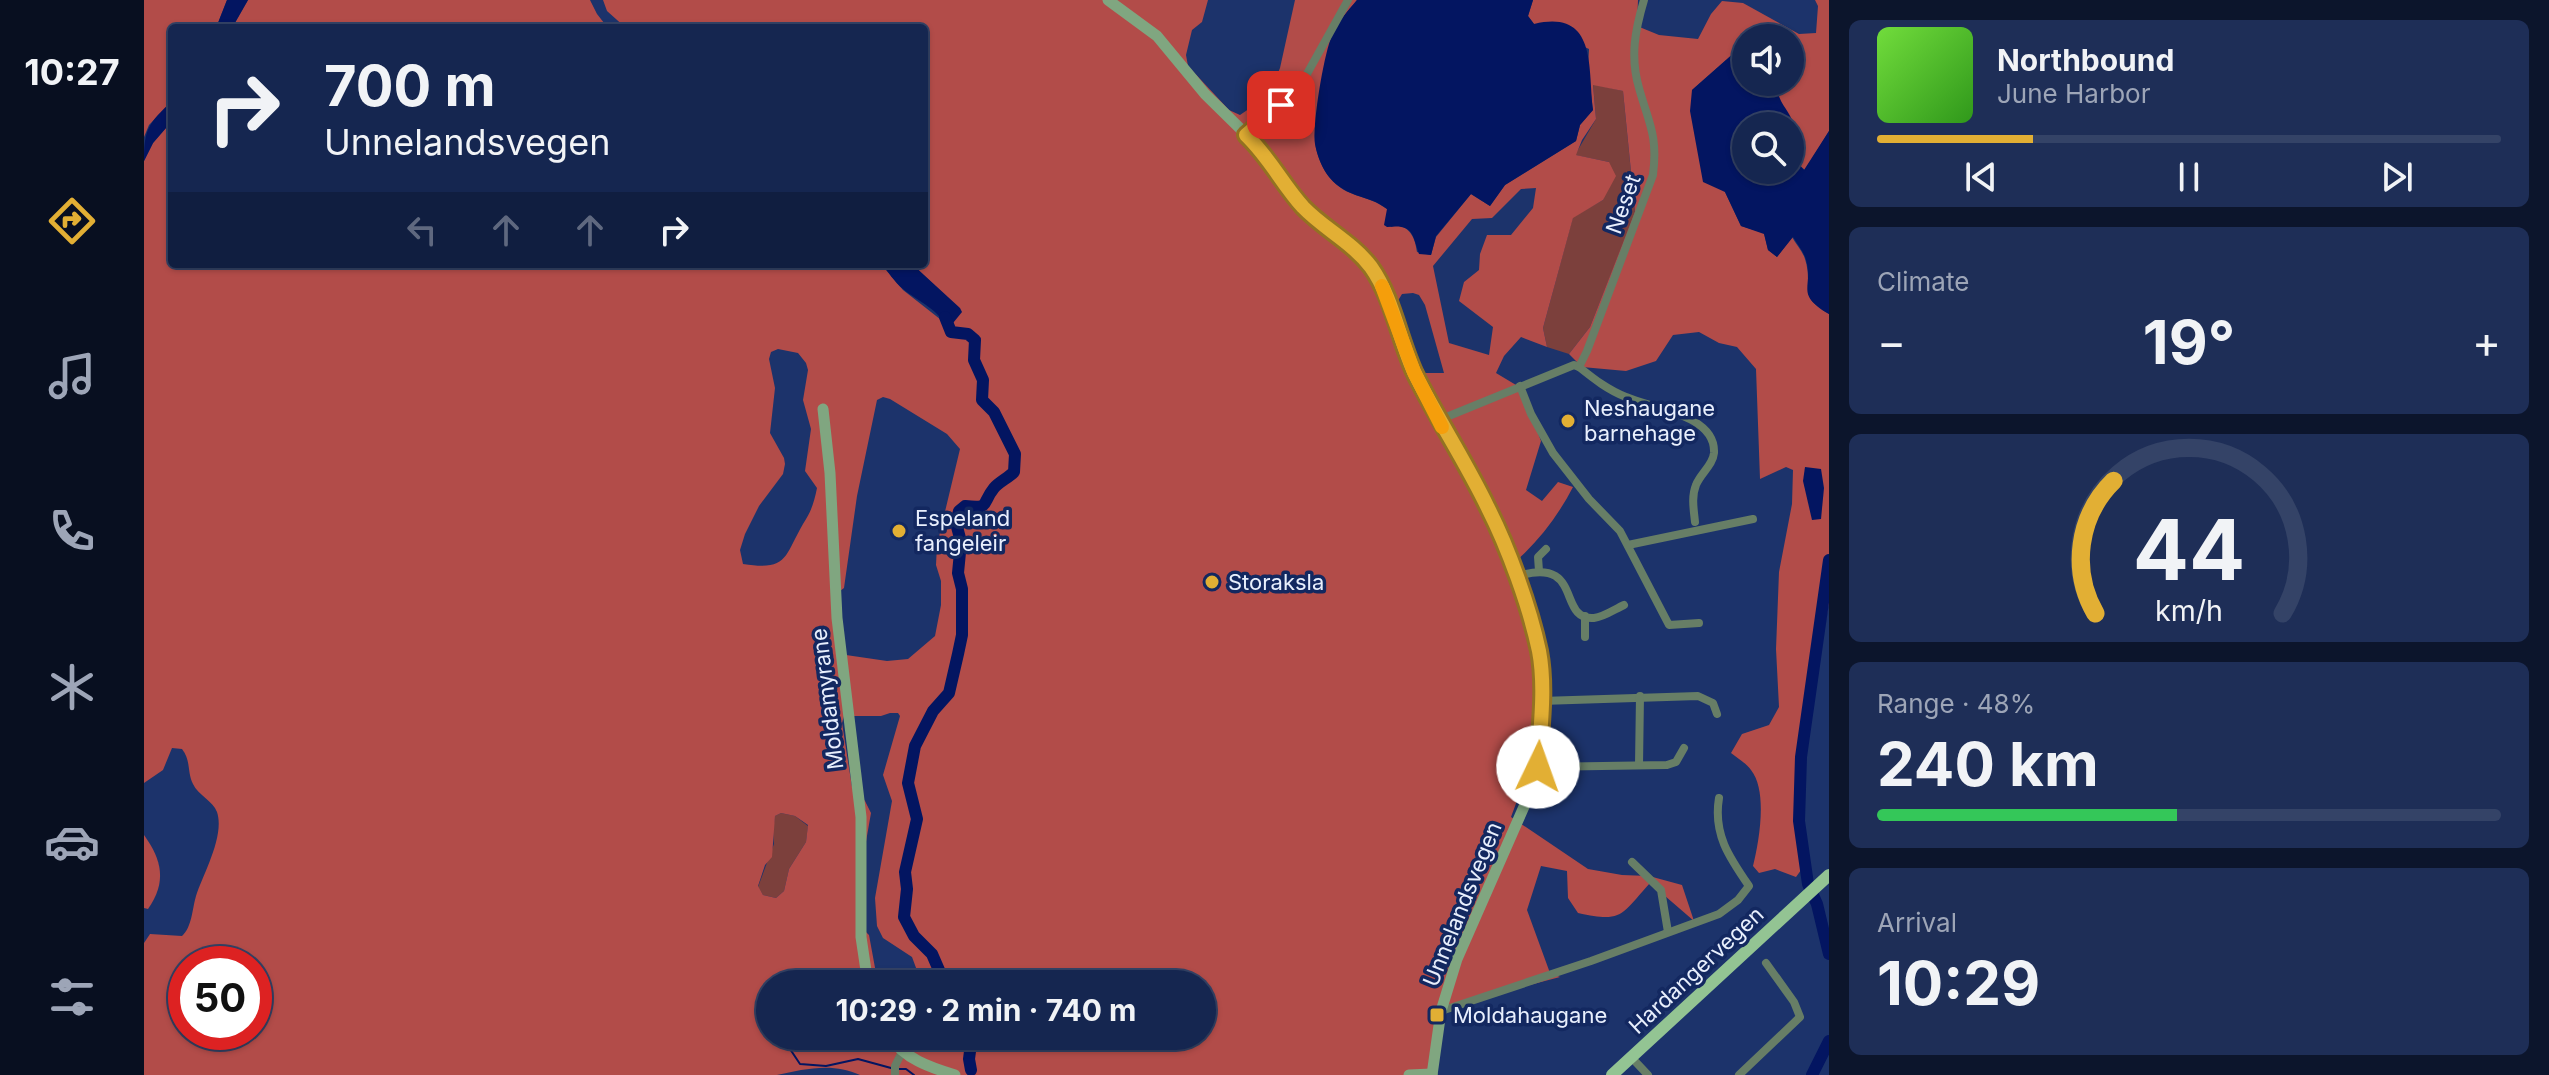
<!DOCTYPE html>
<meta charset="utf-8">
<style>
:root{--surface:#152650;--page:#1e2e57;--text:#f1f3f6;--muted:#9da5b7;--line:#344367;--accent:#e2af34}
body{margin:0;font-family:Inter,sans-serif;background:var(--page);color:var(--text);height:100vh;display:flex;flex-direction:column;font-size:30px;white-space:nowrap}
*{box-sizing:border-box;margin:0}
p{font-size:26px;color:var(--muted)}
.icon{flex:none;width:44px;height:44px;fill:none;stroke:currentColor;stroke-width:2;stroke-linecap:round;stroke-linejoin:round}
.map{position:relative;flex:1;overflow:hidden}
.drawer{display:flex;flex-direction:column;gap:20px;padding:20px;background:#0c152c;width:720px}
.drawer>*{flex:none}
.guide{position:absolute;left:24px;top:24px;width:760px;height:244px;border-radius:8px;box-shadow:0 2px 6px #0004,0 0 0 2px var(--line);background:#152650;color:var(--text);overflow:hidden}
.controls{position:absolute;left:1588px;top:24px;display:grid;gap:16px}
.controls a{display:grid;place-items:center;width:72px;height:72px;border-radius:50%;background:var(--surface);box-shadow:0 2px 6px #0004,0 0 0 2px var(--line);font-size:40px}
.speed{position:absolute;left:24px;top:946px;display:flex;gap:16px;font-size:40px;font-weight:700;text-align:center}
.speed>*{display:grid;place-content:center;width:104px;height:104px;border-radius:50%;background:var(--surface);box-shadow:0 2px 6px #0004,0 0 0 2px var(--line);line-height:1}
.speed .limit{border:12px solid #d22;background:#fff;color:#111}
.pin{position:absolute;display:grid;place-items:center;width:68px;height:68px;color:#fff;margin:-34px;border-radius:16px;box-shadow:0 4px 12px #0006}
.me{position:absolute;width:88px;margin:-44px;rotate:3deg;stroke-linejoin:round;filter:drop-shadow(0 0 6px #0008)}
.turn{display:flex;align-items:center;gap:28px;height:168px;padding:0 24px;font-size:36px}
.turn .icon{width:104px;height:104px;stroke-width:2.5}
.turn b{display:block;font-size:56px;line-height:68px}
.lanes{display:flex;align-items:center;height:76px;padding:0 24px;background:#0003;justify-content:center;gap:40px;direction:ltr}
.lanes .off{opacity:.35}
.big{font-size:60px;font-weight:700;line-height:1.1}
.drawer .tile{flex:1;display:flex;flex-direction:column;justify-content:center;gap:12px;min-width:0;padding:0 28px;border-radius:12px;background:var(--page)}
.drawer .dial{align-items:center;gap:0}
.dial svg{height:208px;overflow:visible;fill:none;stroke:var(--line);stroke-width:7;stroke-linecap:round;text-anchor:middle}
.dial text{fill:var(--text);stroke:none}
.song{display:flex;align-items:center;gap:24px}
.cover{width:96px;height:96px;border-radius:12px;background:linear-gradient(135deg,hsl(100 70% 55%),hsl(110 70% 35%))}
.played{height:8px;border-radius:4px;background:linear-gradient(90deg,var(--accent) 25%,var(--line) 25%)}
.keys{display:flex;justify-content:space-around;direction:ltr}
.heat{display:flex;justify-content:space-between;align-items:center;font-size:44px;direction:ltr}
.charge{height:12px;border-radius:6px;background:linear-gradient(90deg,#34c759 48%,var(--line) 0)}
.trip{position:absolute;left:612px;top:970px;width:460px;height:80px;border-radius:40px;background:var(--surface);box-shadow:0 2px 6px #0004,0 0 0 2px var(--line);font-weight:700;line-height:80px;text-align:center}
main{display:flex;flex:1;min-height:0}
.menu{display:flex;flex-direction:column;width:144px;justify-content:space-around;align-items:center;background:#080f20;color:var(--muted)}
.menu .icon{width:56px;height:56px}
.menu .active{color:var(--accent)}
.menu b{font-size:36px;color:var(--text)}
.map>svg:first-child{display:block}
</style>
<main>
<nav class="menu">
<b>10:27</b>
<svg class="icon active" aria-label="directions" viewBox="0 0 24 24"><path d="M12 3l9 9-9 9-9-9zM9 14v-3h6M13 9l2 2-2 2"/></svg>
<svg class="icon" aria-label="music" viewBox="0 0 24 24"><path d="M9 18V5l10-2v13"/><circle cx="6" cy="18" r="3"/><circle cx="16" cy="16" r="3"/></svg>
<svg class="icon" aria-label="phone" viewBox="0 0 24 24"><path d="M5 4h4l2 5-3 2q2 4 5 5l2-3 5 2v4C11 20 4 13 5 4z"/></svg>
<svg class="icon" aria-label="climate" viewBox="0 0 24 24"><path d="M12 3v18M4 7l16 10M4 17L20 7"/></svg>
<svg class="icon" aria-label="car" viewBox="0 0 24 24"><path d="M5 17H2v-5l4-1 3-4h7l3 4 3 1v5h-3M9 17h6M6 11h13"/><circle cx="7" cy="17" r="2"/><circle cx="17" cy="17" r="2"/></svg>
<svg class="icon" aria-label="filters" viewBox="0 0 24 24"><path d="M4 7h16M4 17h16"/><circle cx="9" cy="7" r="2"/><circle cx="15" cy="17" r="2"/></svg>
</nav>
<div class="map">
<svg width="1685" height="1075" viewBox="0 0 1685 1075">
<rect width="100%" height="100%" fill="#1c336b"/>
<g fill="#7c403c">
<polygon points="1449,84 1479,91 1491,213 1446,327 1425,354 1403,347 1399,328 1429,217 1459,200 1465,162 1431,155 1452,119"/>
<polygon points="637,813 651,816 664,826 662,842 645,869 640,891 632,898 619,895 614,887 630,844 629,830 631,816"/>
</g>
<g fill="#b24c49" fill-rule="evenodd">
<polygon points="0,0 83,0 72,28 28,28 28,101 5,125 0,137"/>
<polygon points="104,0 446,0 453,14 464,28 88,28"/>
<path d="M459 0H1064L1058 22 1048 30 1042 55 1044 66 1085 110 1096 115 1125 95 1136 68 1151 0H1213C1209 5 1204 10 1201 15 1189 35 1169 119 1171 142 1172 153 1178 168 1185 177 1203 199 1223 194 1243 209V219L1247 227 1253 225C1267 228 1271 238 1273 252L1287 255 1292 237 1327 194 1346 206 1361 185 1432 141 1436 125 1449 110 1444 69 1445 49 1390 24 1384 16 1389 0H1494L1493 26 1515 35 1554 39 1567 14 1578 1 1599 3 1655 34 1672 33 1674 6 1671 0H1685V131L1661 170 1654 164 1650 124 1633 99 1632 82H1646V38H1602V45H1599L1548 90 1581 192 1597 226 1620 233 1624 250 1633 257 1648 237C1652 244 1659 252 1661 259 1670 287 1652 295 1685 314V601L1661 747 1660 866 1652 877 1631 869 1615 873 1609 866C1615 842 1624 791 1607 770 1602 763 1593 758 1587 753L1598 734 1625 725 1635 707 1632 649 1635 572 1648 504 1649 470 1642 467 1616 479 1612 369 1593 347 1575 343 1555 332 1529 335 1512 361 1482 371 1438 367 1425 354 1446 327 1491 212 1479 91 1449 85 1452 119 1438 140 1432 155 1465 162 1472 176 1459 200 1429 218 1399 328 1403 347 1377 337 1360 356 1352 373 1377 388 1397 441 1382 490 1398 501 1414 482 1429 487C1413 518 1391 546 1364 568L1388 649 1391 707 1390 755 1367 817 1444 869 1478 875 1505 876 1538 885 1550 921 1506 883C1477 915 1479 923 1434 913L1424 898 1423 871 1397 866 1383 910 1406 973 1416 977 1301 1007 1285 1075H716C689 1062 660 1069 633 1075H0V943L6 934 38 936C48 927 48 910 52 896 59 874 81 836 73 812 69 801 54 795 49 784 43 772 47 760 38 749L28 748 19 770 0 783V161L9 143 28 121V264H737L759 290 801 323 806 300 768 264H780V28H482L463 11ZM1392 188 1389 208 1367 235H1343L1336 254 1335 270 1320 282 1315 301 1349 327 1345 355 1305 343 1289 266 1328 219 1348 218 1377 189ZM1269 293 1275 295 1281 305 1300 373H1268L1249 309 1258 294ZM634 349 654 353 662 363 664 370 659 400 667 429 661 471 673 488C670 503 667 512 659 524 640 557 644 571 599 564L596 550 601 534 615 506 639 474 641 464 640 458 626 433 631 388 625 359 627 352ZM739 397 746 399 803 434 816 449 793 545 792 565 797 581V605L791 636 764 659 743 661 702 655 692 594 700 588 713 496 733 400ZM746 713H754L756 716 739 775 748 801 731 898 733 926 739 938 768 957 778 984H1058V1036H805L804 1040 787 1042 784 1036H626V984H734L725 935 718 928 720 853 727 813 721 801 708 787 698 723 700 716H737ZM637 813 651 816 664 825 662 842 645 869 640 891 632 898 619 895 614 886 621 865 628 857 631 816ZM42 964H110V1032H42Z"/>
<path d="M0 835C18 860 23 882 4 909L0 908Z"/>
</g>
<g fill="#031561" fill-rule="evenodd">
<polygon points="83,0 104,0 88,28 72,28"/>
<path d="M1213 0H1389L1384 16 1390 24C1453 9 1444 67 1449 110L1436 125 1432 141 1361 185 1346 206 1327 194 1292 236 1287 255 1275 254C1268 233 1269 224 1243 227L1240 225 1243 209C1224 194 1204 199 1186 178 1178 169 1173 155 1171 144 1168 124 1180 54 1188 35 1193 22 1204 11 1213 0Z"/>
<path d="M1599 45H1602V82H1632C1634 105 1644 107 1650 125 1655 140 1648 159 1660 170L1685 131V326V314C1650 293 1670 289 1662 260 1660 252 1653 244 1649 237L1633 257 1624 250 1620 234 1597 226 1581 192 1559 182 1546 111 1548 90ZM1602 126H1646V170H1602Z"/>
<path d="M28 101V121L9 143 0 161C0 128 5 123 28 101Z"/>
<path d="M737 264H768L816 308 818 312 805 328 802 330C799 311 773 301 759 289 750 282 745 272 737 264Z"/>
<polygon points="1661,467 1677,469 1680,488 1677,519 1668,520 1659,481"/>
</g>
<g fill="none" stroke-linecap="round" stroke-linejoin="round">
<g stroke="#031561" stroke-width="2">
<polyline points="650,984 651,979"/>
<polyline points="640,1036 640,1040 656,1064 682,1066 714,1059 747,1068"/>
<polyline points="754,1069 762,1069 770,1075"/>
</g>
<g stroke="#031561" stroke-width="12">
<path d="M801 317 807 332 824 334 831 340 830 360 839 380 838 400 850 412 871 454 870 472C864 478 855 482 850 488 837 504 847 509 821 506L815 511 812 523 817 542 814 573 818 589V635L814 654 805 693 789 711 771 746 764 783 773 819 761 872 763 889 760 917 770 936 788 954 801 984"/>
<polyline points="1685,560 1657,757 1655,821 1664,884 1673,904 1685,954"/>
<polyline points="827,1070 825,1059 828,1036"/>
<polyline points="1668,1075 1685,1041"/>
</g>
<g stroke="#677e66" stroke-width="8">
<polyline points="1102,135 1154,90 1204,0"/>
<path d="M1435 367 1443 351 1509 175C1514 135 1505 124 1495 88 1486 57 1491 30 1500 0"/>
<polyline points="1376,386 1387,414 1409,453 1445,499 1476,531 1525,625 1555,623"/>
<path d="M1295 420 1430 365 1435 367C1450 379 1464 390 1482 397 1508 409 1572 414 1570 453 1569 465 1556 474 1552 485 1547 497 1550 511 1551 522"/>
<polyline points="1484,545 1609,519"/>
<polyline points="1395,571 1394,557 1402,549"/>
<path d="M1371 577C1441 554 1412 621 1450 618 1460 617 1471 609 1480 605"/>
<polyline points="1441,637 1441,616"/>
<polyline points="1397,701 1554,696 1569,703 1573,714"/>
<polyline points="1495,765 1496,696"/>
<polyline points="1394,767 1523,765 1532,762 1540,748"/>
<polyline points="1488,862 1517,890 1524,932"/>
<path d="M1297 1011 1447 961 1575 914 1594 900 1605 886C1585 857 1569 834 1575 798"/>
<polyline points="1487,1057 1504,1075"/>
<polyline points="751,1075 751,1066 758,1052"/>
<polyline points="1595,1075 1656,1017 1650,1002 1622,963"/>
</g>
<g stroke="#80a680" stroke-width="11">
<polyline points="964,0 1013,36 1061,94 1118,150 1160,208 1209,247 1229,270 1237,284 1270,372 1302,435 1345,510 1390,633 1397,673 1397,701 1394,767 1386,793 1313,959 1297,1011 1288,1075"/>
<polyline points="679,409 686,473 693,618 717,817 717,937 724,984"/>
<path d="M745 1036C761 1059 785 1067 811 1075"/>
<polyline points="1265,1075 1288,1074"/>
</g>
<polyline stroke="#93c493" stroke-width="12" points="1468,1075 1685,875"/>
</g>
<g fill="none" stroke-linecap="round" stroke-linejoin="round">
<defs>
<path id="route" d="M1137 105 1102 135C1126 158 1138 184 1159 207 1180 229 1208 242 1227 267 1249 298 1255 340 1271 374 1294 420 1322 462 1344 508 1364 547 1386 608 1395 651 1402 688 1396 729 1394 767"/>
</defs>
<use href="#route" stroke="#937222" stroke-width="20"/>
<use href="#route" stroke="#e2af34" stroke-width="14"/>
<polyline stroke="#f59e0b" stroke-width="14" points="1238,286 1270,372 1298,427"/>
</g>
<g fill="#e2af34" stroke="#132860" stroke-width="3">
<circle cx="1424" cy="421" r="8"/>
<circle cx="755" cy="531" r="8"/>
<circle cx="1068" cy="582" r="8"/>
<rect x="1285" y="1007" width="16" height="16" rx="4"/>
</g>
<g text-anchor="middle" stroke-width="7" stroke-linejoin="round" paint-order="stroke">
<g font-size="22" fill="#e8effd" stroke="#132860">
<text transform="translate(1479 204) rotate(-70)" y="8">Neset</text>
<text transform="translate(683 699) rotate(-97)" y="8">Moldamyrane</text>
<text transform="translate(1318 904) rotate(-68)" y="8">Unnelandsvegen</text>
<text transform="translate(1552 970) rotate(-43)" y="8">Hardangervegen</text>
</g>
<g font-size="22" fill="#e8effd" stroke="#132860" text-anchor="start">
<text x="1440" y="416">Neshaugane<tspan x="1440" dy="25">barnehage</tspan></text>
<text x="771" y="526">Espeland<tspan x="771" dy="25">fangeleir</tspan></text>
<text x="1084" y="590">Storaksla</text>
<text x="1309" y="1023">Moldahaugane</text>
</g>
</g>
</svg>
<div class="controls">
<a><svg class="icon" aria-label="sound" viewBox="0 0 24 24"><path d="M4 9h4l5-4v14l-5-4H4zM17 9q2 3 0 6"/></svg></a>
<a><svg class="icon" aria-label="search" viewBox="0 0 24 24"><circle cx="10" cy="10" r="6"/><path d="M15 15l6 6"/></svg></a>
</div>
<div class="speed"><div class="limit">50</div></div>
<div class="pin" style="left:1137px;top:105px;background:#d93025"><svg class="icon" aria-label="arrive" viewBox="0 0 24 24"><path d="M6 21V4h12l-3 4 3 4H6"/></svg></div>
<svg class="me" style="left:1394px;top:767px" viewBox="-20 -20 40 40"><circle r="19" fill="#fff"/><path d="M0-13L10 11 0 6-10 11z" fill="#e2af34"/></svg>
<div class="trip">10:29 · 2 min · 740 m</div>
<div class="guide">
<div class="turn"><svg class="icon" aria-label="right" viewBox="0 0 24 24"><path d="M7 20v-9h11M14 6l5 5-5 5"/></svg><div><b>700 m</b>Unnelandsvegen</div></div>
<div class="lanes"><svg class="icon off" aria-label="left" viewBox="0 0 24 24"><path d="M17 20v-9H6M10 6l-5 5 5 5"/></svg><svg class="icon off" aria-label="ahead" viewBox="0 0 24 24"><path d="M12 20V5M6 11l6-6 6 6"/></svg><svg class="icon off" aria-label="ahead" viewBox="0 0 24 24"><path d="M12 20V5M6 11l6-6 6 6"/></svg><svg class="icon" aria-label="right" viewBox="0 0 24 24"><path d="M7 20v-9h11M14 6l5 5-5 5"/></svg></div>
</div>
</div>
<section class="drawer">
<div class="tile">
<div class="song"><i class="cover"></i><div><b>Northbound</b><p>June Harbor</p></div></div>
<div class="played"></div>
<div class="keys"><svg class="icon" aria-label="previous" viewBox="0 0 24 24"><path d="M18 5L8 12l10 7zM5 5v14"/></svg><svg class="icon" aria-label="pause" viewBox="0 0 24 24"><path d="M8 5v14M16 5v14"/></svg><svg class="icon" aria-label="next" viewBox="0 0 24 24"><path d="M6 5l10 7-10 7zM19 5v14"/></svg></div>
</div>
<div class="tile"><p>Climate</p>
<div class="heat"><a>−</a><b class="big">19°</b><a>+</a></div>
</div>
<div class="tile dial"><svg viewBox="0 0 100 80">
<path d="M14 69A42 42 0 1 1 86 69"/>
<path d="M14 69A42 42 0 0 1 21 18" stroke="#e2af34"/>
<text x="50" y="56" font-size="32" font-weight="700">44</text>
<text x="50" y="72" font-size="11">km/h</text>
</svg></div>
<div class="tile"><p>Range · 48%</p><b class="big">240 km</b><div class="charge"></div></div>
<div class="tile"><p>Arrival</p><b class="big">10:29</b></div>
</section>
</main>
